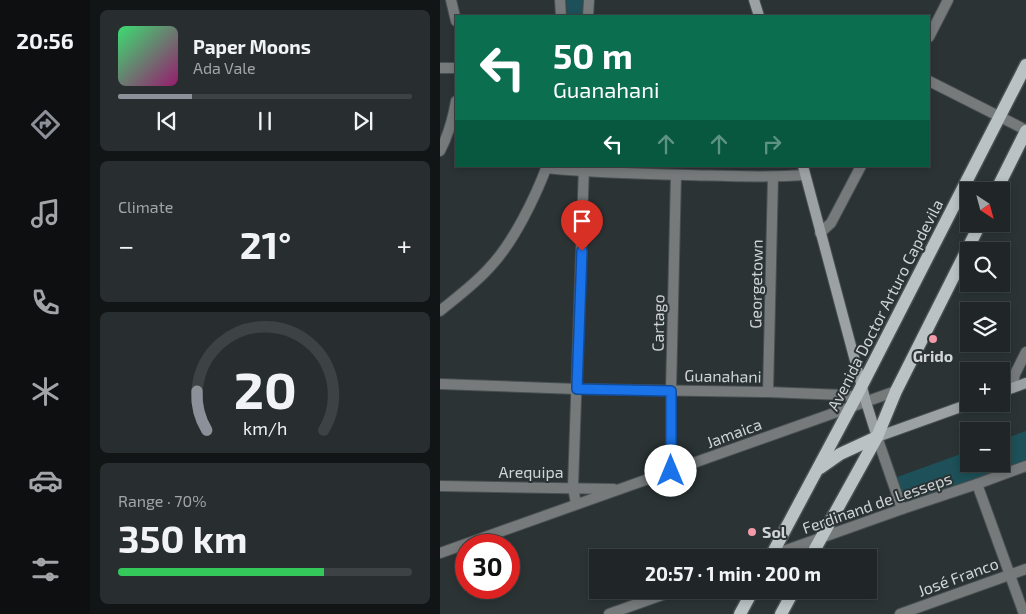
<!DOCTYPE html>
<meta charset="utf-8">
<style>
:root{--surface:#202627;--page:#282e2f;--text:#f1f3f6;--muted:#a2a5a7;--line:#3d4344;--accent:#8c9099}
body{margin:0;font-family:"Exo 2",sans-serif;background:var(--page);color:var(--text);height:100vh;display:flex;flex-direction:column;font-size:19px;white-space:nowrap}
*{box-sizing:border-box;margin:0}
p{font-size:16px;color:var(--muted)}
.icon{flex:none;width:28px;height:28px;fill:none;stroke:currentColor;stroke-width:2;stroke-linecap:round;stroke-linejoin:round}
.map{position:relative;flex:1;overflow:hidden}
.panel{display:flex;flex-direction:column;gap:10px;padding:10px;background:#121515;width:350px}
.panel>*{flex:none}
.banner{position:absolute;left:15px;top:15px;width:475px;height:152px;border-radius:0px;box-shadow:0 2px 8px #0003,0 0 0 1px var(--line);background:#0b6e4f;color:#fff;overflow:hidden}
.needle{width:32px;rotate:144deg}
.fabs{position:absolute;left:520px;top:182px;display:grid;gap:10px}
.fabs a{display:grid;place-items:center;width:50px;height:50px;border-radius:0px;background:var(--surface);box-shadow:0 2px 8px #0003,0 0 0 1px var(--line);font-size:25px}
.speed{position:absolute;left:15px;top:534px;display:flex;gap:10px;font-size:25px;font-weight:700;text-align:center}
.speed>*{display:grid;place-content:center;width:65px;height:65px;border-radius:50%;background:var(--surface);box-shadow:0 2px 8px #0003,0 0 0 1px var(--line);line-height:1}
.speed .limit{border:8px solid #d22;background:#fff;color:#111}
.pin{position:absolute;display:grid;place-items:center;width:42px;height:42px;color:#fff;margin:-51px -21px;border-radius:50% 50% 50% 0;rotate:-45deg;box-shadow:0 0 5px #0007}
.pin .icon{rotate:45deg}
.me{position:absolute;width:55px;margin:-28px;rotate:0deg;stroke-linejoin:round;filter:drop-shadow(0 0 4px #0008)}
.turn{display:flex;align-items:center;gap:18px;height:105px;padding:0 15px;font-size:22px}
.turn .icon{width:65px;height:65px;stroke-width:2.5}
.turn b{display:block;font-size:35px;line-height:42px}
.lanes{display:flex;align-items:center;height:48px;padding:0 15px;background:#0003;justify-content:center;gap:25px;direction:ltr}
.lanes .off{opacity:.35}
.big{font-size:38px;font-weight:700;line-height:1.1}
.panel .card{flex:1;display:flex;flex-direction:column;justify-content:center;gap:8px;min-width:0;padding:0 18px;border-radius:8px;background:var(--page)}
.panel .dial{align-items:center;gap:0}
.dial svg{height:130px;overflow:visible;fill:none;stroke:var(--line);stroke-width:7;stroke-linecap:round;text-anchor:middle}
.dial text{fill:var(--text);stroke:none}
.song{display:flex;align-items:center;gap:15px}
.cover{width:60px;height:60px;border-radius:8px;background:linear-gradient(135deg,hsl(140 70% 55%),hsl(320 70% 35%))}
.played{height:5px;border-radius:2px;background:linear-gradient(90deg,var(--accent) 25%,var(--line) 25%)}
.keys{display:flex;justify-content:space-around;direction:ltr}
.heat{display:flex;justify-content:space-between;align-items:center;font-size:28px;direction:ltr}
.charge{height:8px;border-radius:4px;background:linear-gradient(90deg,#34c759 70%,var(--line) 0)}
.trip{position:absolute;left:149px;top:549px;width:288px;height:50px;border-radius:0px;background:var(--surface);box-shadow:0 2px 8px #0003,0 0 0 1px var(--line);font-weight:700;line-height:50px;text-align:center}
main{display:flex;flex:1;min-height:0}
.menu{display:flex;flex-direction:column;width:90px;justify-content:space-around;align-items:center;background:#0d0f10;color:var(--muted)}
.menu .icon{width:35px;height:35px}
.menu .active{color:var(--accent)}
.menu b{font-size:22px;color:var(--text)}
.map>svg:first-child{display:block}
</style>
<main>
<nav class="menu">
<b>20:56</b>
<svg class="icon active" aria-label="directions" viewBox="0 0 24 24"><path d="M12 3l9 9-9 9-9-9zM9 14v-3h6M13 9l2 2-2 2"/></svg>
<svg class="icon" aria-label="music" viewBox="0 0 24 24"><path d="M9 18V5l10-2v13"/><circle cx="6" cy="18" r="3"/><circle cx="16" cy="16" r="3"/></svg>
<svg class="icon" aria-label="phone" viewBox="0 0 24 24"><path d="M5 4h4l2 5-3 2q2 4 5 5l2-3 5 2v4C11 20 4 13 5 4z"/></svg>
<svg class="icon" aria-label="climate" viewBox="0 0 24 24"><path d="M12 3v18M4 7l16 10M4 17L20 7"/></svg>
<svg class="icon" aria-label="car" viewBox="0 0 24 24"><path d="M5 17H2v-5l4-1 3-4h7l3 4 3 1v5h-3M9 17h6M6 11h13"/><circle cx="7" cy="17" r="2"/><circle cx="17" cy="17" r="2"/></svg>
<svg class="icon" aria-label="filters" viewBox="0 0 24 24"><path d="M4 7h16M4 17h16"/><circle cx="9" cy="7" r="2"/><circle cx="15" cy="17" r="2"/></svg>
</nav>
<section class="panel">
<div class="card">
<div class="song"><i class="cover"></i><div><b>Paper Moons</b><p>Ada Vale</p></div></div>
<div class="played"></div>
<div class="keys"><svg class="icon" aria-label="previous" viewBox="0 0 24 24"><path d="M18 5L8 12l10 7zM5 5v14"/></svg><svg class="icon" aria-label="pause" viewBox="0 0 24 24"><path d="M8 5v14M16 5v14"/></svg><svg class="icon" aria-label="next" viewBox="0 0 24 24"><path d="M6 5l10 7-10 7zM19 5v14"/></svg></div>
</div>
<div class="card"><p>Climate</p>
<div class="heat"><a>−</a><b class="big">21°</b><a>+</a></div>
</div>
<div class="card dial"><svg viewBox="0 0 100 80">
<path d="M14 69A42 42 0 1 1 86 69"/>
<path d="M14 69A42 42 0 0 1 8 45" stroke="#8c9099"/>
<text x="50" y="56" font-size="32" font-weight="700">20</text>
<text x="50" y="72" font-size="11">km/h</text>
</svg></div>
<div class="card"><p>Range · 70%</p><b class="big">350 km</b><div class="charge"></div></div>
</section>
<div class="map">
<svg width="586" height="614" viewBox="0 0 586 614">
<rect width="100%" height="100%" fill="#2b3334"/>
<g fill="#1d5058">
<polygon points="126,0 143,0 142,16 127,16"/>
<polygon points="586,431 586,462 467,506 457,477 529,451 529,464 561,464 561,440"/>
</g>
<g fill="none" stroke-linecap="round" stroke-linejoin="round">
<defs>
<g id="street">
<polyline points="11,0 16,21"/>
<polyline points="120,0 121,16"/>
<polyline points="148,16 149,0"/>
<polyline points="489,37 508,0"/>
<polyline points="0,68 16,68"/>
<polyline points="489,81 586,130"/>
<path d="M0 151C8 136 13 118 16 101"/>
<path d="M106 168C153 173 200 174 247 175 287 176 326 178 365 175"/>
<polyline points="380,233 391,223 421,166"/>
<path d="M0 311C17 297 35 284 50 267 73 243 95 198 107 166"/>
<polyline points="0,384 137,389 328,392 404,395 416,397"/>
<polyline points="572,388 575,374 586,352"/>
<polyline points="328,392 333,177"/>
<polyline points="437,437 462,509"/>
<polyline points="231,471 231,391 236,175"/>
<polyline points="537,484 584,614"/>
<polyline points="0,486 174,489"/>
<polyline points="136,504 133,487 144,166"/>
<polyline points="0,553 456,391"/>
<polyline points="327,557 462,509 537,484 586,466"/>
<polyline points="169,614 236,590"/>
<polyline points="460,614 586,569"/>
</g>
<g id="secondary">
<polyline points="314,0 319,16"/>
<polyline points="363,166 426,402 437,437 529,404"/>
<polyline points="561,392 586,383"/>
</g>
<g id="primary">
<polyline points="556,191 586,131"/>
<polyline points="380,468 400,454 437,437"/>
<polyline points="330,558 416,397 586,65"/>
<polyline points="370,558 437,437 456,391 540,224"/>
<polyline points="300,614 313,590"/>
<polyline points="341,614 354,590"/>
</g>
</defs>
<use href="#street" stroke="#495051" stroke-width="12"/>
<use href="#secondary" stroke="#495051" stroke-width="12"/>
<use href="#primary" stroke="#495051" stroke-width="15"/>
<use href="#street" stroke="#767a7a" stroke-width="10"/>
<use href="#secondary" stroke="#9ca2a4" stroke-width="10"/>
<use href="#primary" stroke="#bac2c3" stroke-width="12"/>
</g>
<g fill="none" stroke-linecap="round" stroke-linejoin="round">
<defs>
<polyline id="route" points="142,251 137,389 231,391 231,471"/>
</defs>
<use href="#route" stroke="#114b97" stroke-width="12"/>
<use href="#route" stroke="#1a73e8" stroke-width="9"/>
</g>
<g fill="#f39aa8" stroke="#2b3334" stroke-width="2">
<circle cx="493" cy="339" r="5"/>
<circle cx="312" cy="532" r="5"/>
</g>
<g text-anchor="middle" stroke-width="4" stroke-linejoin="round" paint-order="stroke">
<g font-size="16" fill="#d0d4d5" stroke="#2b3334">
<text transform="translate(316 284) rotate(-89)" y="6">Georgetown</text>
<text transform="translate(445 305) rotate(-63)" y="6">Avenida Doctor Arturo Capdevila</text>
<text transform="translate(218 323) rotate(-89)" y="6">Cartago</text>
<text transform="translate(283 376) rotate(1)" y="6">Guanahani</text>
<text transform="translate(294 433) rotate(-20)" y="6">Jamaica</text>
<text x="91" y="478">Arequipa</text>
<text transform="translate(437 503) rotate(-19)" y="6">Ferdinand de Lesseps</text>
<text transform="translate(518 577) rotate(-20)" y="6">José Franco</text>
</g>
<g font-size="16" font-weight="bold" fill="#d0d4d5" stroke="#2b3334">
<text x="493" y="362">Grido</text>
<text x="322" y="538" text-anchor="start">Sol</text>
</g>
</g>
</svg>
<div class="fabs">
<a><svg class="needle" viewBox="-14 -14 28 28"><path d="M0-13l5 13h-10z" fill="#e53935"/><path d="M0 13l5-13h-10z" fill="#a2a5a7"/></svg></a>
<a><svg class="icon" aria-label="search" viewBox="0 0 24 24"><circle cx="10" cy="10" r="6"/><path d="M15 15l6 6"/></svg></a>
<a><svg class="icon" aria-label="layers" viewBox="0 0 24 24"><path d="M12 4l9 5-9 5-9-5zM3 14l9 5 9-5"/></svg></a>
<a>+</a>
<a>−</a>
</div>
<div class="speed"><div class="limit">30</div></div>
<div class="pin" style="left:142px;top:251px;background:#d93025"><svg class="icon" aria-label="arrive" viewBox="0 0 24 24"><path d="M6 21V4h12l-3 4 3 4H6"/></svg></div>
<svg class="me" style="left:231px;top:471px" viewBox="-20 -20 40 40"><circle r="19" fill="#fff"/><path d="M0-13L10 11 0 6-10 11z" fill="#1a73e8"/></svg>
<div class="trip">20:57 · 1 min · 200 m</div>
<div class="banner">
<div class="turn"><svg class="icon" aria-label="left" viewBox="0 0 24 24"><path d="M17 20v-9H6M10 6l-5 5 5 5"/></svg><div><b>50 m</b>Guanahani</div></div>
<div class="lanes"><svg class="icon" aria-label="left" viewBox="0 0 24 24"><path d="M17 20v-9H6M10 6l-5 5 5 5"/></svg><svg class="icon off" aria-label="ahead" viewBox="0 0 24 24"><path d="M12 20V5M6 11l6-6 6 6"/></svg><svg class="icon off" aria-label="ahead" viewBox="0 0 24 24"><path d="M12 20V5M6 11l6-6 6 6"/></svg><svg class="icon off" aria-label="right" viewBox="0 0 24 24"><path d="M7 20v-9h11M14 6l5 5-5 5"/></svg></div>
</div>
</div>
</main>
